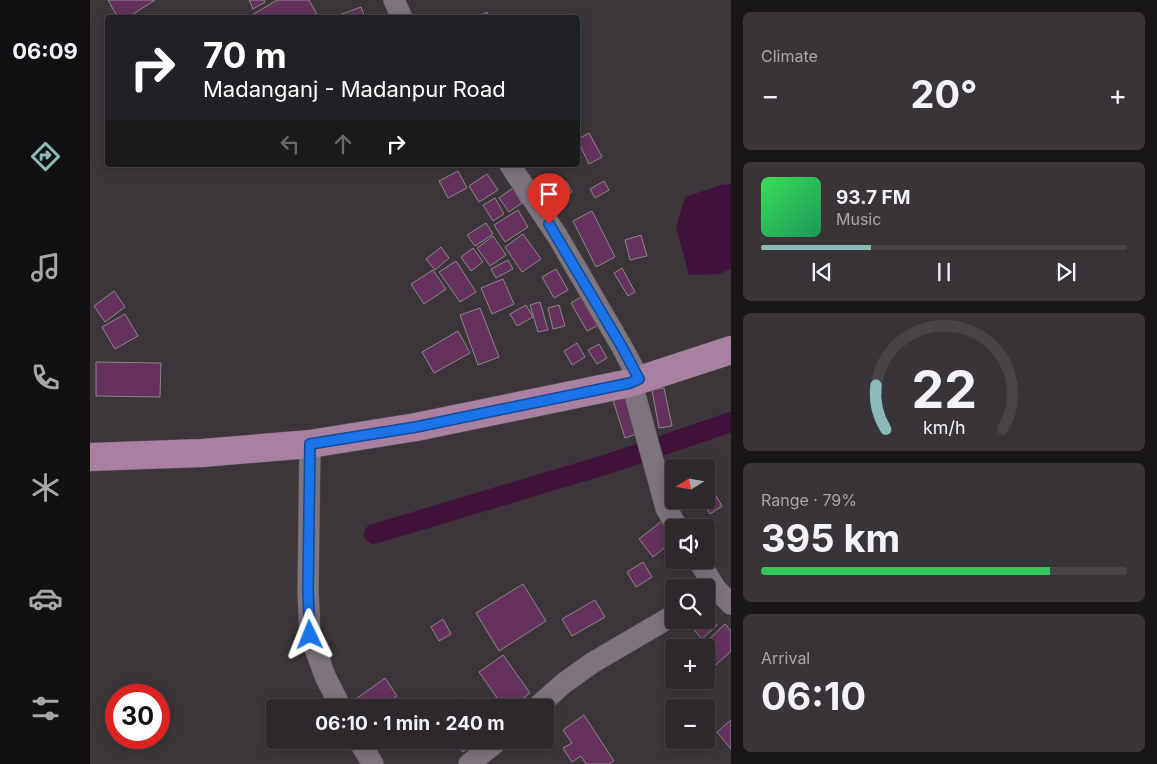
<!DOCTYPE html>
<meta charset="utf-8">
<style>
:root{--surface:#2d282c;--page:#393438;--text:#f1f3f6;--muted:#a7a6a9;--line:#484448;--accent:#8bbbb9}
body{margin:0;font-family:Inter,sans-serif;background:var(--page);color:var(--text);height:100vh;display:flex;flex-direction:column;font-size:19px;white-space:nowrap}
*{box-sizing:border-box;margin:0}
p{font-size:16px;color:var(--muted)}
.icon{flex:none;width:28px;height:28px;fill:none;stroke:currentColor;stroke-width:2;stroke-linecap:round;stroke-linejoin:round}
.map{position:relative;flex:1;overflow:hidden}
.details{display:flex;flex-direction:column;gap:12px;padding:12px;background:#191618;width:426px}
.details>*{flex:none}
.hud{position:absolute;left:15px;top:15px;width:475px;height:152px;border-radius:5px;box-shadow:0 2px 12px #0003,0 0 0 1px var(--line);background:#202124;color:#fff;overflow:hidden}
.needle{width:32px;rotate:259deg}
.tools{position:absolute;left:575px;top:459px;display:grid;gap:10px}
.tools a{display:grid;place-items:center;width:50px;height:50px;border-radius:5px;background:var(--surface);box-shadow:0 2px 12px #0003,0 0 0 1px var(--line);font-size:25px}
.speed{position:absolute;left:15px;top:684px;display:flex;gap:10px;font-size:25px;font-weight:700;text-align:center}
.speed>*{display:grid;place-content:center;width:65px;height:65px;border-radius:50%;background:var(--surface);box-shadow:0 2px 12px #0003,0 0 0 1px var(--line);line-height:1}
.speed .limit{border:8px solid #d22;background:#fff;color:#111}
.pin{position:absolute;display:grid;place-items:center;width:42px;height:42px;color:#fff;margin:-51px -21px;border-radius:50% 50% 50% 0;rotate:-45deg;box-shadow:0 0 5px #0007}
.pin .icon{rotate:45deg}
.me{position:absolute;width:55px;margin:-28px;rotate:358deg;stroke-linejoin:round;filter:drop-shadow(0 0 4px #0008)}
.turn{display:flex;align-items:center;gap:18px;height:105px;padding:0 15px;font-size:22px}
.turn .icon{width:65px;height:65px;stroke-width:2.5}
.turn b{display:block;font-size:35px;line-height:42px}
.lanes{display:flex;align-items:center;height:48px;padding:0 15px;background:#0003;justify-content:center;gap:25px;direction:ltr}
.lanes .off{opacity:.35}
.big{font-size:38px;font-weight:700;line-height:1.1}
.details .tile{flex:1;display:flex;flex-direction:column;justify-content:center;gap:8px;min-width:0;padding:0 18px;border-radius:8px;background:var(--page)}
.details .dial{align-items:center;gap:0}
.dial svg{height:130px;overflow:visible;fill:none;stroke:var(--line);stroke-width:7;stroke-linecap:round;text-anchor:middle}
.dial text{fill:var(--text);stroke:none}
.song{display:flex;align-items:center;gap:15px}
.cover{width:60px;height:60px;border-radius:8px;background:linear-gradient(135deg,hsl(130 70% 55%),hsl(150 70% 35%))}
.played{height:5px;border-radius:2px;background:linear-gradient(90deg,var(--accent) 30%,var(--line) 30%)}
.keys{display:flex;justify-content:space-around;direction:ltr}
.heat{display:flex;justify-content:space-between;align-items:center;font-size:28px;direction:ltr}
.charge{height:8px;border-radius:4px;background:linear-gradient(90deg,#34c759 79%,var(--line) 0)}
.trip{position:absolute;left:176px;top:699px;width:288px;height:50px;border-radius:5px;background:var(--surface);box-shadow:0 2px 12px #0003,0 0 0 1px var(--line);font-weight:700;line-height:50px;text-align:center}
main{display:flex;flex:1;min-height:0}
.menu{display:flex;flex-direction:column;width:90px;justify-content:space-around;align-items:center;background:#121012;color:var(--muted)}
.menu .icon{width:35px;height:35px}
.menu .selected{color:var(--accent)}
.menu b{font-size:22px;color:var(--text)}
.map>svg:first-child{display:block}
</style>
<main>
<nav class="menu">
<b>06:09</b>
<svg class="icon selected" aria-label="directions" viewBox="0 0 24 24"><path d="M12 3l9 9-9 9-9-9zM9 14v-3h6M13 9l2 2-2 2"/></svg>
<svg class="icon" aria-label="music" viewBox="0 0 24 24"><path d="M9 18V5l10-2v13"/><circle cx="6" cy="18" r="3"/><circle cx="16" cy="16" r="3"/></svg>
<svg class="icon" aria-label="phone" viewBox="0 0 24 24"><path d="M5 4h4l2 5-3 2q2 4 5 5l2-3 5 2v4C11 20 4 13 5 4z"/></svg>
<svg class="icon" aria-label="climate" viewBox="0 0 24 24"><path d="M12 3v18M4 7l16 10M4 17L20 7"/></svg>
<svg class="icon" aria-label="car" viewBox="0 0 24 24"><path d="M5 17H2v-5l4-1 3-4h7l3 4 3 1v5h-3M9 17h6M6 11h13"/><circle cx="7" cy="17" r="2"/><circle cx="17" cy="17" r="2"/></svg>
<svg class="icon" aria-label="filters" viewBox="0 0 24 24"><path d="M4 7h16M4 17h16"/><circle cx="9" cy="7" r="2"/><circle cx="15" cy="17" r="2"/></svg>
</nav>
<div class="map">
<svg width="641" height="764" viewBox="0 0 641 764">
<rect width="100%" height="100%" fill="#3c353a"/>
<polygon fill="#40113b" points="641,184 641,269 629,274 599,275 586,227 595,197 631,185"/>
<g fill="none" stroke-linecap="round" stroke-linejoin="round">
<polyline stroke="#40113b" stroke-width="20" points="284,534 521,463 641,422"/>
</g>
<g fill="#64325c" stroke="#8e868c">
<polygon points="18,0 65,0 37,18 28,18"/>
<polygon points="159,0 174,0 175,2 163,9"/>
<polygon points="187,0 219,0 229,18 157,18"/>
<polygon points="271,7 275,18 241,18"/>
<polygon points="397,12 399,18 384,18"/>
<polygon points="499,133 512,157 499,164 488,141 488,139"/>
<polygon points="368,171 377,188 358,198 349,181"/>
<polygon points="397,174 408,190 389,202 379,186"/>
<polygon points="476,181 482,192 467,200 461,189"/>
<polygon points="514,181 519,190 505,198 500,189"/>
<polygon points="423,188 432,203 419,212 409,198"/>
<polygon points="405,198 414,214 403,221 393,205"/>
<polygon points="428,210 438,227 415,242 404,225"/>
<polygon points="502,211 525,257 506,267 483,221"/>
<polygon points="396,223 403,234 385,246 377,235"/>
<polygon points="433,234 451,259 432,272 415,247"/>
<polygon points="551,235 557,256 540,260 535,240"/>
<polygon points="403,236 416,255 400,266 387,248"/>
<polygon points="351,247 359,258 345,270 336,259"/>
<polygon points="383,248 393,262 381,271 371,257"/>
<polygon points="418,260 423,269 406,278 401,269"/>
<polygon points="366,261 386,292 370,302 349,272"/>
<polygon points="532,268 545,292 538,296 524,273"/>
<polygon points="466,269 478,290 464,298 452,277"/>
<polygon points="343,270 356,289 334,304 321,284"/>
<polygon points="413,279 424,304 402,314 391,288"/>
<polygon points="24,291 35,307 15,322 4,306"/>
<polygon points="494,295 511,324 497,331 481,303"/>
<polygon points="450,302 458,330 448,332 440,305"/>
<polygon points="436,305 443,317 427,326 420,314"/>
<polygon points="469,305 475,326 463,329 458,308"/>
<polygon points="390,308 409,357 388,365 370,315"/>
<polygon points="35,314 48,336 25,349 12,327"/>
<polygon points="368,331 380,353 344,373 332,352"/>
<polygon points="487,343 495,357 482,365 474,351"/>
<polygon points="509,344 517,358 507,364 498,350"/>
<polygon points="6,362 71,363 70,397 6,396"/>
<polygon points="574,388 582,426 569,428 562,390"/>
<polygon points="537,393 549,433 535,438 522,397"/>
<polygon points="618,482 632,506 620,514 612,500 616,500 616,483"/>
<polygon points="572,521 584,536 584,540 563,557 549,539"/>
<polygon points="553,562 562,577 546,587 537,572"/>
<polygon points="433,584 456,621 409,651 386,613"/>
<polygon points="505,600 515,617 482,636 472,619"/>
<polygon points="616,612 627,625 612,639 597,622 600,620 616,620"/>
<polygon points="353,619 361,634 349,641 341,627"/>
<polygon points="635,624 641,631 641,651 626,665 616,655 616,648 610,648"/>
<polygon points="413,655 440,693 420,708 414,708 389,672"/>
<polygon points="295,678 307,696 290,708 272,708 266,699"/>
<polygon points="370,698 377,708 357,708"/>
<polygon points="494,715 524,761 519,764 496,764 491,756 482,762 473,748 482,743 473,730"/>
<polygon points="641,720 641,749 627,732"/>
<polygon points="364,740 389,740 373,752"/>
</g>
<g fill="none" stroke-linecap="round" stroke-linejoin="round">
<defs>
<g id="street">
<polyline points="304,0 312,18"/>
<polyline points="420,165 468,237 532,347 549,379"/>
<polyline points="540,383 545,395 576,508 588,528"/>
<polyline points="220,444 218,591 220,635 235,676 251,708"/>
<polyline points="608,560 626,589 641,604"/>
<polyline points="446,708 474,683 502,663 584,615"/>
<polyline points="268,740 283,764"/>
<polyline points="379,764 409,740"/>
</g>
<polyline id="primary" points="0,457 112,453 220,444 326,427 540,383 641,350"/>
</defs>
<use href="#street" stroke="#5a5459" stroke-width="22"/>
<use href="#primary" stroke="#5a5459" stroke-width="29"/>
<use href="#street" stroke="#7d757b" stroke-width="21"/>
<use href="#primary" stroke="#a97fa2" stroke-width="28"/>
</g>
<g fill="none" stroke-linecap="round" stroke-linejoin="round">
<defs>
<polyline id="route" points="220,635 218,591 220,444 326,427 540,383 549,379 532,347 459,224"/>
</defs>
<use href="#route" stroke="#114b97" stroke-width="12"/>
<use href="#route" stroke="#1a73e8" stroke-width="9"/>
</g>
</svg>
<div class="tools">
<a><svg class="needle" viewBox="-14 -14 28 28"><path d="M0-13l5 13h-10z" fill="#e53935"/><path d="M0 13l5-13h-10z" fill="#a7a6a9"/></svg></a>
<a><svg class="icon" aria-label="sound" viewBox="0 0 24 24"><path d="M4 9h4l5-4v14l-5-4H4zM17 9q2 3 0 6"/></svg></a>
<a><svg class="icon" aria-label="search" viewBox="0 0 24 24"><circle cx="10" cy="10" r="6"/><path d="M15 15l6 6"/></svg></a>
<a>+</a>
<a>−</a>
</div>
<div class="speed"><div class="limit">30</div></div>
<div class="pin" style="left:459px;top:224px;background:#d93025"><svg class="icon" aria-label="arrive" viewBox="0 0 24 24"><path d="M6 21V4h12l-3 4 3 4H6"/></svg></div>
<svg class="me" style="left:220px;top:635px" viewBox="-20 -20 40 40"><path d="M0-17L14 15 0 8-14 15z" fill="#1a73e8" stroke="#fff" stroke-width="4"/></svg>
<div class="trip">06:10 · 1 min · 240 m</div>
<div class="hud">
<div class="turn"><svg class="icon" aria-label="right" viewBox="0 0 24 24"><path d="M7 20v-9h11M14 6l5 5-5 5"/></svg><div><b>70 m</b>Madanganj - Madanpur Road</div></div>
<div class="lanes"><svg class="icon off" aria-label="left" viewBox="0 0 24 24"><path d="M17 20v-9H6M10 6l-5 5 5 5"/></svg><svg class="icon off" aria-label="ahead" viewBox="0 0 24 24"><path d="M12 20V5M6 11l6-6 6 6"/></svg><svg class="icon" aria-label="right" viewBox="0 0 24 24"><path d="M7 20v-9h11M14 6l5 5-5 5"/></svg></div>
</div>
</div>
<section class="details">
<div class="tile"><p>Climate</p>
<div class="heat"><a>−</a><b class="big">20°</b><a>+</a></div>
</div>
<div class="tile">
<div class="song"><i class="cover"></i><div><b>93.7 FM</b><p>Music</p></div></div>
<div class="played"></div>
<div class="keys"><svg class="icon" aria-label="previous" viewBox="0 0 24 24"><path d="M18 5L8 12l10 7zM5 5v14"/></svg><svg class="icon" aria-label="pause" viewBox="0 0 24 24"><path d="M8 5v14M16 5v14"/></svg><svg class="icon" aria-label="next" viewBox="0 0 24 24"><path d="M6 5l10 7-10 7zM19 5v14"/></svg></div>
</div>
<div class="tile dial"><svg viewBox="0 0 100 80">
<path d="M14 69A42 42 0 1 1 86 69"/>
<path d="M14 69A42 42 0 0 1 8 42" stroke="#8bbbb9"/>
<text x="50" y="56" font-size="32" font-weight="700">22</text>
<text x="50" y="72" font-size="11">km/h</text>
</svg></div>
<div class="tile"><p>Range · 79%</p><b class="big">395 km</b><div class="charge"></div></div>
<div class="tile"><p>Arrival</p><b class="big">06:10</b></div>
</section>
</main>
